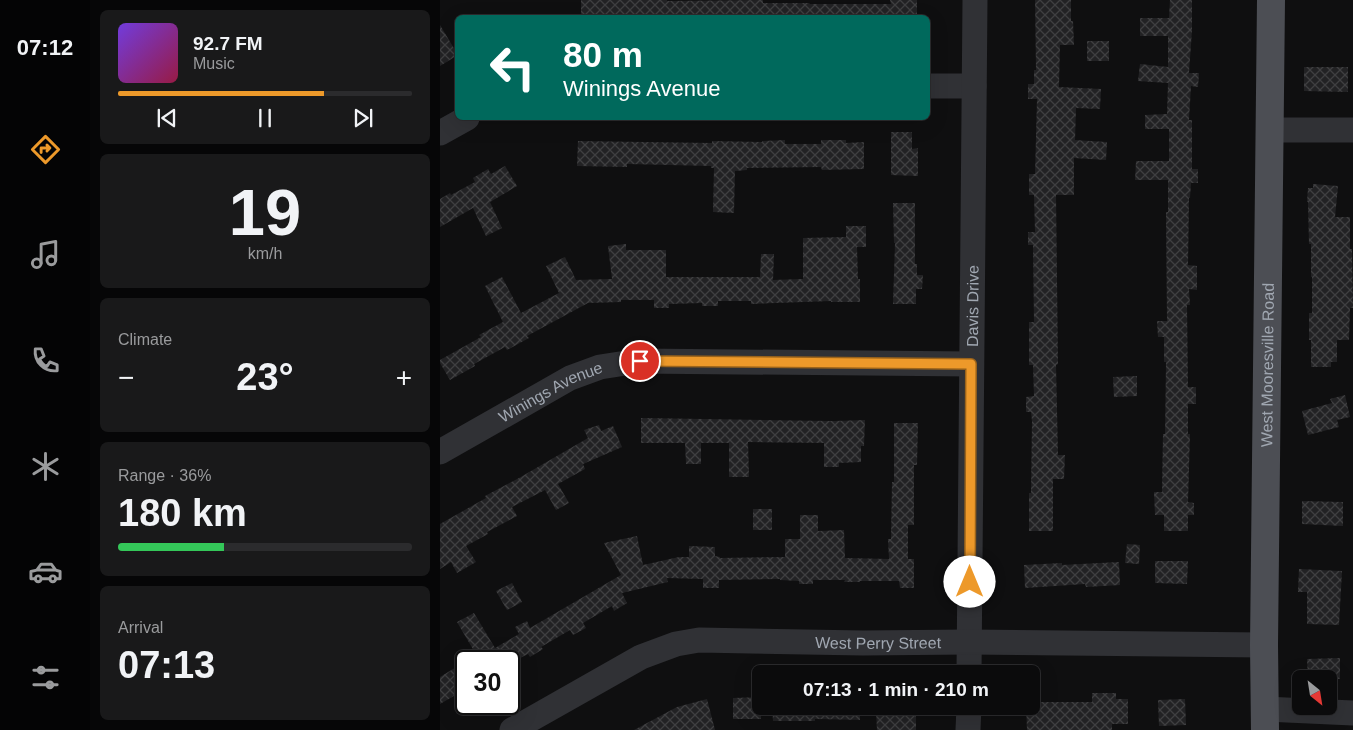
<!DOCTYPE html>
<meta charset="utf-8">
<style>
:root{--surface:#0b0b0c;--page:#19191a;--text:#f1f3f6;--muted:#9a9b9d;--line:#2b2b2d;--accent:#ed992a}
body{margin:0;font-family:Helvetica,sans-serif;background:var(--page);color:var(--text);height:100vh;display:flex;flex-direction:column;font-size:19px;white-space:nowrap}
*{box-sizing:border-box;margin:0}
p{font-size:16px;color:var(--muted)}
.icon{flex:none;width:28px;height:28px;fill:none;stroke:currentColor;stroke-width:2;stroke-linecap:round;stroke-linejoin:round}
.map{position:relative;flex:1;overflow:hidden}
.side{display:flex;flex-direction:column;gap:10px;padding:10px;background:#060607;width:350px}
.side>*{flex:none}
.banner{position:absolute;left:15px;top:15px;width:475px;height:105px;border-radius:8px;box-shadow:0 5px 20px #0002,0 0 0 1px var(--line);background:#00695c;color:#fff;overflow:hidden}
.needle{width:32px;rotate:150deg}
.fabs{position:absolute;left:852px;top:670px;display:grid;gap:10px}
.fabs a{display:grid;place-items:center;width:45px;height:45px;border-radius:8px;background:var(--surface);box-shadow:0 5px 20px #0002,0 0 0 1px var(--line);font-size:25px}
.speed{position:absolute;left:15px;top:650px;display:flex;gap:10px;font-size:25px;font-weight:700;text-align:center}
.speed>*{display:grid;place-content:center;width:65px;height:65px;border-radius:50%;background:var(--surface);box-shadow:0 5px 20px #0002,0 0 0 1px var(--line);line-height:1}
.speed .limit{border:2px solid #111;border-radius:8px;background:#fff;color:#111}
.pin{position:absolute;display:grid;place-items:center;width:42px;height:42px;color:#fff;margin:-21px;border:2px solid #fff;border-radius:50%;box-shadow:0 1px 5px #0007}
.me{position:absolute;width:55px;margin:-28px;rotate:0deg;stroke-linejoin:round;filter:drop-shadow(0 0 4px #0008)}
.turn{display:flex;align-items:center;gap:18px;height:105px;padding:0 25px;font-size:22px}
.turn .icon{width:65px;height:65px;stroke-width:2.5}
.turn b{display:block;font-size:35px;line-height:42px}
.big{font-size:38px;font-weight:700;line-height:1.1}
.side .tile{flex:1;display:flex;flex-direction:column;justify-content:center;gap:8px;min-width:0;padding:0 18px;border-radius:8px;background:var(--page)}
.side .dial{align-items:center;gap:0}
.dial b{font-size:65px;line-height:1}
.song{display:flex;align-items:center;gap:15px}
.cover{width:60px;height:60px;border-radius:8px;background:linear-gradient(135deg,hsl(260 70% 55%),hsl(340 70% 35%))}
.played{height:5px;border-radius:2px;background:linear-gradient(90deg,var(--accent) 70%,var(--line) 70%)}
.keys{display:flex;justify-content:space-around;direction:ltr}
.heat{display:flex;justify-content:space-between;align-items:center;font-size:28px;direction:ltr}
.charge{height:8px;border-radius:4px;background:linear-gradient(90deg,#34c759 36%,var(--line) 0)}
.trip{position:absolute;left:312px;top:665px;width:288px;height:50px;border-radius:8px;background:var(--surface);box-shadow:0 5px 20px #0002,0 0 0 1px var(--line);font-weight:700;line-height:50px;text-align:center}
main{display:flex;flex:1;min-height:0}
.menu{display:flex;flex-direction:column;width:90px;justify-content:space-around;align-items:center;background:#040405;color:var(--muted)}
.menu .icon{width:35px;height:35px}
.menu .current{color:var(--accent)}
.menu b{font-size:22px;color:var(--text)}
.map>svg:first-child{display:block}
</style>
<main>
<nav class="menu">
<b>07:12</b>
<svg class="icon current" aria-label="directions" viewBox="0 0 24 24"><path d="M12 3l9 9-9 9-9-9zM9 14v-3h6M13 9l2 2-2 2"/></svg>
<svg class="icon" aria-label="music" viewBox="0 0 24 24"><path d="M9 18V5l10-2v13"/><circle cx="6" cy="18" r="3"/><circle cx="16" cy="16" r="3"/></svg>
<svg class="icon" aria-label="phone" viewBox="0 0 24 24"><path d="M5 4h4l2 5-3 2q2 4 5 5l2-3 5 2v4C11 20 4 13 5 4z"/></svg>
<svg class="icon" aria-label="climate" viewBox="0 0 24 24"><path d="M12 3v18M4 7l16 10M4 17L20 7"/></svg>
<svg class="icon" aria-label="car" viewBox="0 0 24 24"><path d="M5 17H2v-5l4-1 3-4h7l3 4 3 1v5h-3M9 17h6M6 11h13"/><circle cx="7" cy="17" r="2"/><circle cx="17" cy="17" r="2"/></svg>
<svg class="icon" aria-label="filters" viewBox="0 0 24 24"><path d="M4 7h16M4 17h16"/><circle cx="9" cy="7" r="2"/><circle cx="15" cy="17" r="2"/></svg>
</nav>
<section class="side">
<div class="tile">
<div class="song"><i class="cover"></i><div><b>92.7 FM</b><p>Music</p></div></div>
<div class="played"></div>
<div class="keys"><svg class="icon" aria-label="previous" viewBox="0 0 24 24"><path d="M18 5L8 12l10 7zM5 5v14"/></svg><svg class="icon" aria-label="pause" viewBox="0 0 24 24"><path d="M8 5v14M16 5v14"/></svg><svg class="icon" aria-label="next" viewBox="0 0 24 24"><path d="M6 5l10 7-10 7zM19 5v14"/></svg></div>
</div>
<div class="tile dial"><b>19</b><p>km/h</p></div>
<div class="tile"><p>Climate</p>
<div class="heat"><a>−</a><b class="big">23°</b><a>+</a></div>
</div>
<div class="tile"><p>Range · 36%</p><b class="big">180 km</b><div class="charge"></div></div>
<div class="tile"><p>Arrival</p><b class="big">07:13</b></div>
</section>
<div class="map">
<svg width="913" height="730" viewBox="0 0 913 730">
<defs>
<pattern id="building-cross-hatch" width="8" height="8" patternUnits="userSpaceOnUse" patternTransform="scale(1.25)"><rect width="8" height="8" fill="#222224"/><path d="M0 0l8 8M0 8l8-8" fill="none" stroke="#3f3f41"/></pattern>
</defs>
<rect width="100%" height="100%" fill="#0f0f10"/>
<g fill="url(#building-cross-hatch)">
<polygon points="141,0 227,0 227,1 323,0 323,3 369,3 370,4 451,4 450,0 477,0 477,18 141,18"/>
<polygon points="595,0 631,0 631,21 633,21 634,45 620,45 619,87 661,89 660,109 636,108 635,140 667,142 666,160 634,158 634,195 616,195 618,364 616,365 618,455 625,455 624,479 613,479 613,531 589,531 589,493 591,493 592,421 591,412 586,412 586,397 594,396 593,365 589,365 589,322 594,322 593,245 588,245 588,232 595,232 594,195 589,195 589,174 595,174 597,99 588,99 588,84 594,84 594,70 596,70"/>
<polygon points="730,0 752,0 752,30 749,73 759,73 758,87 751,86 749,120 752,120 752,169 758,169 758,183 751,183 750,198 749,198 748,265 757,266 757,290 749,289 750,305 747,305 748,387 756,387 756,404 748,404 748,434 750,434 748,502 754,503 754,515 748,515 748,531 724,531 724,515 715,515 714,492 722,492 723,434 725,434 726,362 724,362 724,337 718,337 717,321 727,321 726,212 728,212 728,180 695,180 696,161 729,161 729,129 705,129 705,115 727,114 728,83 698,81 700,64 728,67 728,36 700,36 700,18 729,18"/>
<polygon points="0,25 18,55 0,66"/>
<rect x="647" y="41" width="22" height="20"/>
<polygon points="864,67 908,67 908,92 864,91"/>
<polygon points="451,132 472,132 472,149 478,148 478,176 451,175"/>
<polygon points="345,140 345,144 381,144 381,140 406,140 406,143 424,142 424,169 382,170 381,167 307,168 307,170 295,171 294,213 273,212 274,168 271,168 271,166 187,164 187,167 137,166 138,141 272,143 272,141 322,142 322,141"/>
<polygon points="65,166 77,186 50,202 62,228 46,236 33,208 0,227 0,199 10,193 11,195 35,182 33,178 48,169 51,174"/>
<polygon points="873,184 898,186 895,217 910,217 910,249 912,249 913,308 910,308 909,340 897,340 897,362 891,362 891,367 871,367 871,340 869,340 869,313 872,313 872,277 871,277 871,244 869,244 868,202 867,202 868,188 873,188"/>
<polygon points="453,203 475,203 475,264 477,264 477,275 483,275 482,289 476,289 476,304 453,304 455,243 454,243"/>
<polygon points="406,226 426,226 426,247 417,247 418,279 420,279 420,302 391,302 391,301 311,304 311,301 278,301 278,306 262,306 262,303 229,304 229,308 214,308 214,300 181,300 181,302 148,303 87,336 89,338 67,350 65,347 34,364 35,366 10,380 0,363 0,360 41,337 39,335 63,322 45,286 62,277 81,313 119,293 106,266 125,257 136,280 172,279 168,246 186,244 186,250 226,250 226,277 320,277 321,254 334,254 333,280 363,279 363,238 406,237"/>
<polygon points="697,376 697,396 674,397 673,377"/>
<polygon points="905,395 910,417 897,420 899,427 868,435 862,411 892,403 890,399"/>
<polygon points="201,418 393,421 425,420 424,446 421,446 421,462 399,463 399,467 384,467 384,443 308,442 309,477 289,477 289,443 261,443 261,464 246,464 245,443 201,443"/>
<polygon points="454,423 478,423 477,465 474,465 474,525 468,525 468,559 474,559 474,588 460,588 459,581 420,581 420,582 404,582 405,580 373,580 373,584 359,584 359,581 340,580 340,579 279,580 279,588 263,588 263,579 227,578 228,582 182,593 187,603 174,611 172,606 143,623 146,628 133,635 130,630 101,647 103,649 90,657 88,654 74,661 26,661 26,689 0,704 0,677 26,661 17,661 34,651 17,622 34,613 55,648 79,634 75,627 87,621 90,628 181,575 164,543 197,536 203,565 239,557 249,557 249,546 275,547 275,556 280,557 280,558 345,557 345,539 360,539 360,515 378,515 378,531 404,530 405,558 449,559 448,539 451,539 452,482 454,482"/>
<polygon points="159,425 161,431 173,426 182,447 143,464 145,469 118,484 129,503 116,510 105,490 72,507 77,516 47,532 48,534 26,546 36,562 17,573 11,562 0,569 0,524 46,498 45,496 79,478 148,438 144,430"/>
<polygon points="862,501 903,502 903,526 862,524"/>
<rect x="313" y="509" width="19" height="21"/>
<polygon points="687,544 700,545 699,564 685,563"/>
<polygon points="715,561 748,561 747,584 715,583"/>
<polygon points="679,562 680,585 646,587 645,584 585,588 584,565 622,563 622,565"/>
<polygon points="859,569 902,571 899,625 867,624 867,592 858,592"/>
<polygon points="72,583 82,602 67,610 56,591"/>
<polygon points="900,658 900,679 868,679 867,659"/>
<polygon points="652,693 676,693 676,699 688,699 688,724 672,724 672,730 587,730 586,706 591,706 591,702 652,702"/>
<polygon points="321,697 321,719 293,719 293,698"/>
<polygon points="267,699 275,730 194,730 237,707"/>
<polygon points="745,699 746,725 719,726 718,700"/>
<polygon points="332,706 420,706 420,720 375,719 375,721 333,721"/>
<polygon points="447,706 476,706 476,730 437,730 436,712 447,712"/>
</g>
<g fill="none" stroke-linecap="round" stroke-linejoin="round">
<g stroke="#303135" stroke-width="25">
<polyline points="488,86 534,86"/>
<polyline points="829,130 913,130"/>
<polyline points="0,133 27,118"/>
<path id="s1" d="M0 452 130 378 160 367 199 361 531 364"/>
<path id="s2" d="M529 674 535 0"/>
<polyline points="825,709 913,713"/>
<path id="s3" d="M72 730 201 657 236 644 259 640 423 643 529 642 824 645"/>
<polyline points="528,730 529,706"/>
</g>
<path stroke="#4c4e54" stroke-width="28" id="s4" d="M825 730 824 645 831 0"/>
</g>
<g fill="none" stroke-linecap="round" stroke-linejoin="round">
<defs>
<polyline id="route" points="200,361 531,364 530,582"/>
</defs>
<use href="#route" stroke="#9a631b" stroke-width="12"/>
<use href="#route" stroke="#ed992a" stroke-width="9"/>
</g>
<g text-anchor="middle" stroke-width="5" stroke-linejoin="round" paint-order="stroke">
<g font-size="16" fill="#a0a7b1" stroke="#0a0a0b">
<text dy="6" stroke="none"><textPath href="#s2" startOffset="368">Davis Drive</textPath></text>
<text dy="6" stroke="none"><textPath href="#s4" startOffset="365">West Mooresville Road</textPath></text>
<text dy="6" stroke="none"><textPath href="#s1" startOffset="126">Winings Avenue</textPath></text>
<text dy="6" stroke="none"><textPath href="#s3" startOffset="388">West Perry Street</textPath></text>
</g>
</g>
</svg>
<div class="fabs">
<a><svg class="needle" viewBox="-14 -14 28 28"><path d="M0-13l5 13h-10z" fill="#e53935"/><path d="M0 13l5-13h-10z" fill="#9a9b9d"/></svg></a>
</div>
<div class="speed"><div class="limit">30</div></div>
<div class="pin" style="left:200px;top:361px;background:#d93025"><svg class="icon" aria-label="arrive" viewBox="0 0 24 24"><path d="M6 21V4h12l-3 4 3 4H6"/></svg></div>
<svg class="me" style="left:530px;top:582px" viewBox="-20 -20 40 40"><circle r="19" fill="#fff"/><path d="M0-13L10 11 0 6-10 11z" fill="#ed992a"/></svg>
<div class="trip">07:13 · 1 min · 210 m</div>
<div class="banner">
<div class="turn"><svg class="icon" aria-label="left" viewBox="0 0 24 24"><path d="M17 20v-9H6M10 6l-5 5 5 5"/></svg><div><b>80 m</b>Winings Avenue</div></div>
</div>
</div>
</main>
